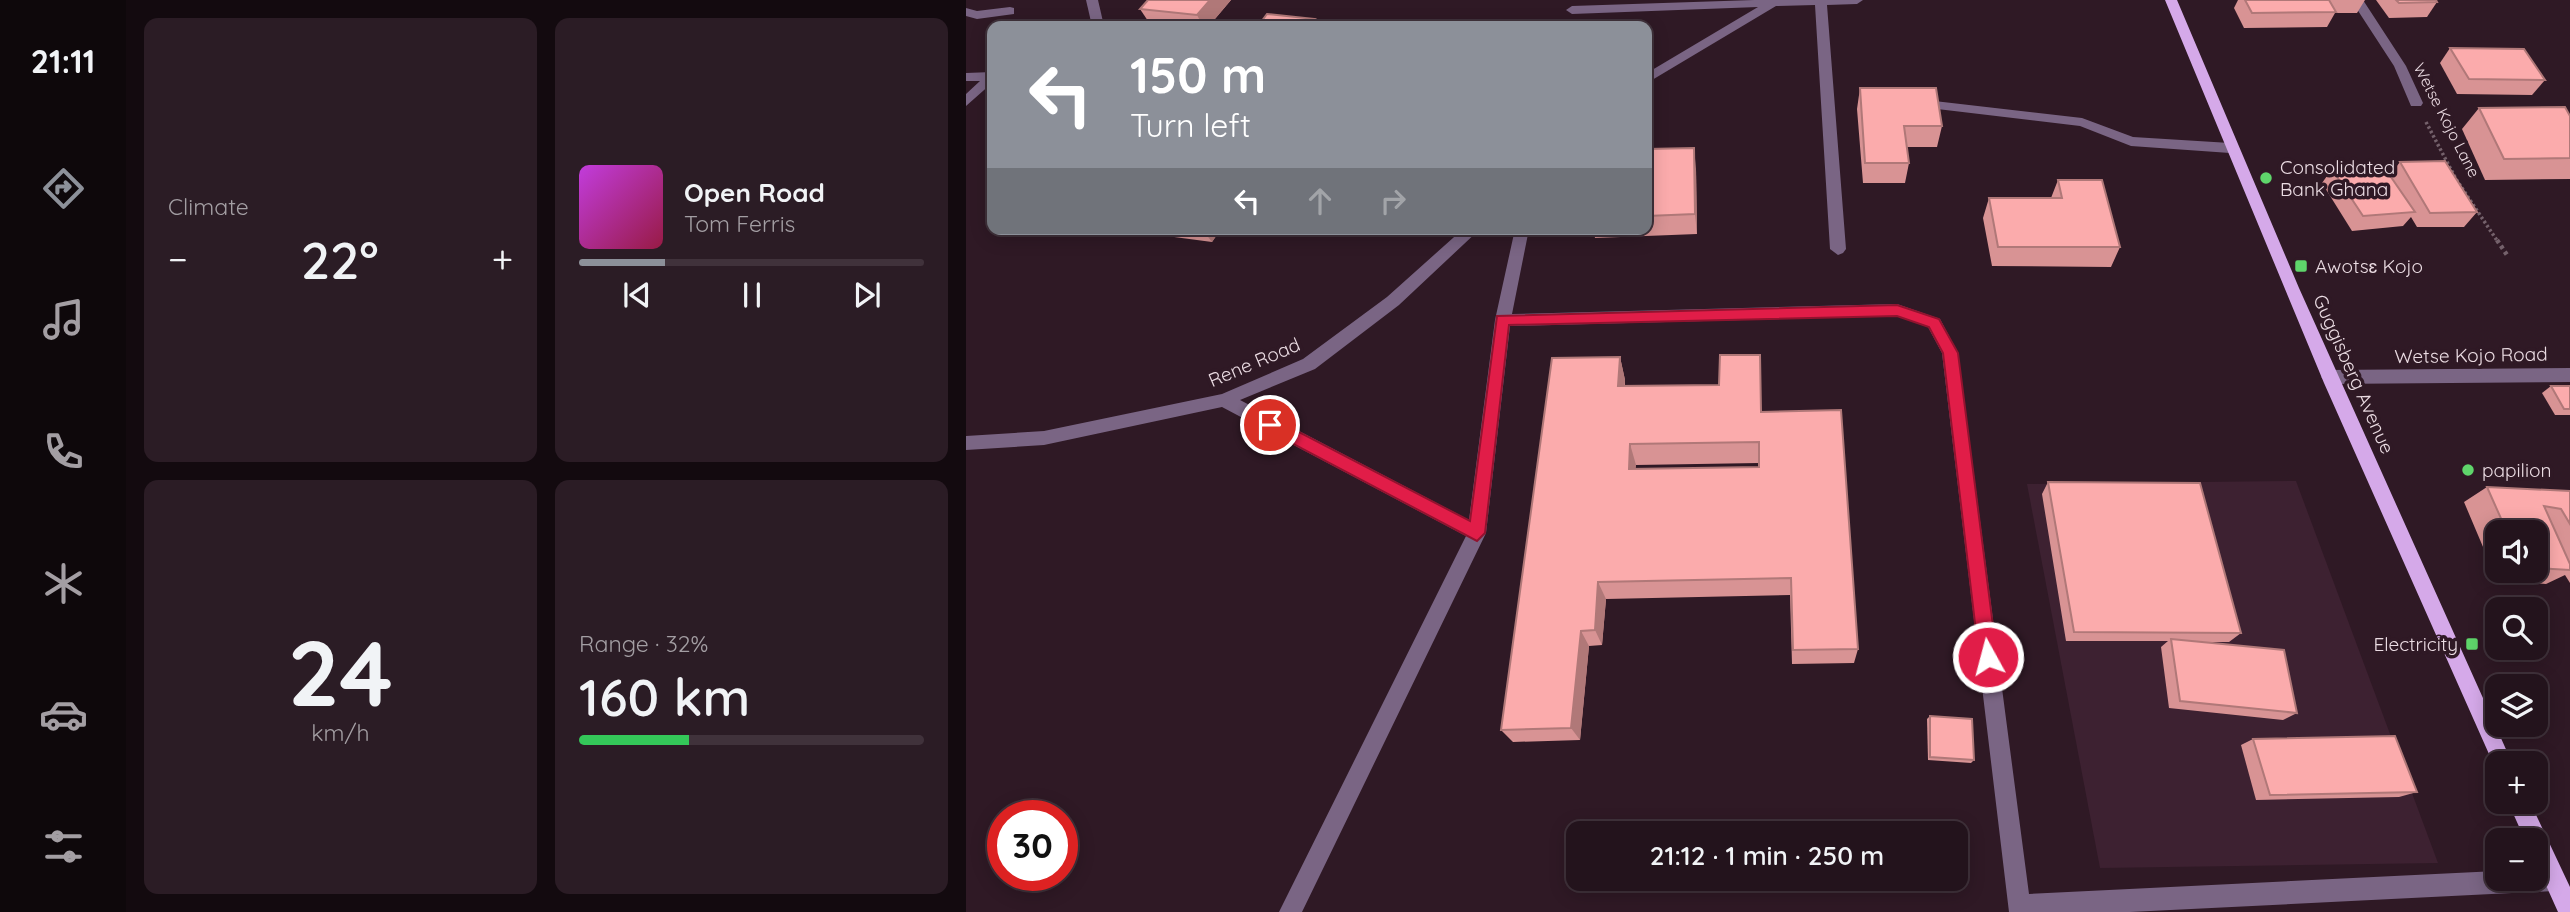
<!DOCTYPE html>
<meta charset="utf-8">
<style>
:root{--surface:#23131c;--page:#2b1c25;--text:#f1f3f6;--muted:#a39ea3;--line:#40323b;--accent:#8c9099}
body{margin:0;font-family:Quicksand,sans-serif;background:var(--page);color:var(--text);height:100vh;display:flex;flex-direction:column;font-size:26px;white-space:nowrap}
*{box-sizing:border-box;margin:0}
p{font-size:23px;color:var(--muted)}
.icon{flex:none;width:38px;height:38px;fill:none;stroke:currentColor;stroke-width:2;stroke-linecap:round;stroke-linejoin:round}
.map{position:relative;flex:1;overflow:hidden}
.panel{display:flex;flex-direction:column;gap:18px;padding:18px;background:#130a0f;width:840px}
.panel>*{flex:none}
.guide{position:absolute;left:21px;top:21px;width:665px;height:214px;border-radius:14px;box-shadow:0 4px 18px #0003,0 0 0 2px var(--line);background:#8c9099;color:#fff;overflow:hidden}
.controls{position:absolute;left:1519px;top:520px;display:grid;gap:14px}
.controls a{display:grid;place-items:center;width:63px;height:63px;border-radius:14px;background:var(--surface);box-shadow:0 4px 18px #0003,0 0 0 2px var(--line);font-size:35px}
.speed{position:absolute;left:21px;top:800px;display:flex;gap:14px;font-size:35px;font-weight:700;text-align:center}
.speed>*{display:grid;place-content:center;width:91px;height:91px;border-radius:50%;background:var(--surface);box-shadow:0 4px 18px #0003,0 0 0 2px var(--line);line-height:1}
.speed .limit{border:10px solid #d22;background:#fff;color:#111}
.pin{position:absolute;display:grid;place-items:center;width:60px;height:60px;color:#fff;margin:-30px;border:4px solid #fff;border-radius:50%;box-shadow:0 2px 7px #0007}
.me{position:absolute;width:77px;margin:-38px;rotate:353deg;stroke-linejoin:round;filter:drop-shadow(0 0 5px #0008)}
.turn{display:flex;align-items:center;gap:24px;height:147px;padding:0 28px;font-size:32px}
.turn .icon{width:91px;height:91px;stroke-width:2.5}
.turn b{display:block;font-size:49px;line-height:60px}
.lanes{display:flex;align-items:center;height:66px;padding:0 28px;background:#0003;justify-content:center;gap:35px;direction:ltr}
.lanes .off{opacity:.35}
.big{font-size:52px;font-weight:600;line-height:1.1}
.panel .widget{flex:1;display:flex;flex-direction:column;justify-content:center;gap:10px;min-width:0;padding:0 24px;border-radius:14px;background:var(--page)}
.panel .dial{align-items:center;gap:0}
.dial b{font-size:91px;line-height:1}
.song{display:flex;align-items:center;gap:21px}
.cover{width:84px;height:84px;border-radius:10px;background:linear-gradient(135deg,hsl(290 70% 55%),hsl(340 70% 35%))}
.played{height:7px;border-radius:4px;background:linear-gradient(90deg,var(--accent) 25%,var(--line) 25%)}
.keys{display:flex;justify-content:space-around;direction:ltr}
.heat{display:flex;justify-content:space-between;align-items:center;font-size:38px;direction:ltr}
.charge{height:10px;border-radius:5px;background:linear-gradient(90deg,#34c759 32%,var(--line) 0)}
.panel .tiles{flex:1;display:grid;gap:18px;grid-template-columns:repeat(2,1fr)}
.trip{position:absolute;left:600px;top:821px;width:402px;height:70px;border-radius:14px;background:var(--surface);box-shadow:0 4px 18px #0003,0 0 0 2px var(--line);font-weight:600;line-height:70px;text-align:center}
main{display:flex;flex:1;min-height:0}
.tabs{display:flex;flex-direction:column;width:126px;justify-content:space-around;align-items:center;background:#0e080b;color:var(--muted)}
.tabs .icon{width:49px;height:49px}
.tabs .active{color:var(--accent)}
.tabs b{font-size:32px;color:var(--text)}
.map>svg:first-child{display:block}
</style>
<main>
<nav class="tabs">
<b>21:11</b>
<svg class="icon active" aria-label="directions" viewBox="0 0 24 24"><path d="M12 3l9 9-9 9-9-9zM9 14v-3h6M13 9l2 2-2 2"/></svg>
<svg class="icon" aria-label="music" viewBox="0 0 24 24"><path d="M9 18V5l10-2v13"/><circle cx="6" cy="18" r="3"/><circle cx="16" cy="16" r="3"/></svg>
<svg class="icon" aria-label="phone" viewBox="0 0 24 24"><path d="M5 4h4l2 5-3 2q2 4 5 5l2-3 5 2v4C11 20 4 13 5 4z"/></svg>
<svg class="icon" aria-label="climate" viewBox="0 0 24 24"><path d="M12 3v18M4 7l16 10M4 17L20 7"/></svg>
<svg class="icon" aria-label="car" viewBox="0 0 24 24"><path d="M5 17H2v-5l4-1 3-4h7l3 4 3 1v5h-3M9 17h6M6 11h13"/><circle cx="7" cy="17" r="2"/><circle cx="17" cy="17" r="2"/></svg>
<svg class="icon" aria-label="filters" viewBox="0 0 24 24"><path d="M4 7h16M4 17h16"/><circle cx="9" cy="7" r="2"/><circle cx="15" cy="17" r="2"/></svg>
</nav>
<section class="panel">
<div class="tiles">
<div class="widget"><p>Climate</p>
<div class="heat"><a>−</a><b class="big">22°</b><a>+</a></div>
</div>
<div class="widget">
<div class="song"><i class="cover"></i><div><b>Open Road</b><p>Tom Ferris</p></div></div>
<div class="played"></div>
<div class="keys"><svg class="icon" aria-label="previous" viewBox="0 0 24 24"><path d="M18 5L8 12l10 7zM5 5v14"/></svg><svg class="icon" aria-label="pause" viewBox="0 0 24 24"><path d="M8 5v14M16 5v14"/></svg><svg class="icon" aria-label="next" viewBox="0 0 24 24"><path d="M6 5l10 7-10 7zM19 5v14"/></svg></div>
</div>
<div class="widget dial"><b>24</b><p>km/h</p></div>
<div class="widget"><p>Range · 32%</p><b class="big">160 km</b><div class="charge"></div></div>
</div>
</section>
<div class="map">
<svg width="1604" height="912" viewBox="0 0 1604 912">
<rect width="100%" height="100%" fill="#2f1925"/>
<polygon fill="#3d2131" points="1330,481 1472,863 1134,868 1061,484"/>
<g fill="none" stroke-linecap="round" stroke-linejoin="round">
<polyline stroke="#74616b" stroke-width="3.5" stroke-dasharray="2.5 2.5" stroke-linecap="butt" points="1460,122 1490,179 1532,242"/>
<polyline stroke="#74616b" stroke-width="4.5" stroke-dasharray="3.5 3.5" stroke-linecap="butt" points="1531,240 1541,255"/>
<g fill="#7a6584" fill-rule="evenodd">
<polygon points="120,0 132,0 138,26 126,26"/>
<polygon points="788,0 897,0 891,4 861,5 880,249 877,253 872,255 864,249 849,5 810,6 681,83 681,73 792,7 606,14 600,10 606,6"/>
<polygon points="1385,0 1397,0 1440,66 1457,103 1455,106 1445,106 1428,66"/>
<polygon points="44,7 48,8 48,14 11,19 0,16 0,8 11,11"/>
<polygon points="26,72 26,83 0,106 0,94 14,81 0,81 0,73"/>
<polygon points="951,99 1116,118 1167,137 1264,143 1271,148 1264,153 1165,146 1114,126 946,106 946,100"/>
<polygon points="497,229 514,229 433,305 349,369 274,400 503,520 529,320 549,229 563,229 546,314 931,304 974,319 992,353 1063,894 1531,871 1531,878 1570,878 1570,870 1588,869 1596,872 1599,880 1596,888 1588,891 1164,912 1043,912 976,353 962,327 930,316 544,326 520,533 336,912 313,912 500,536 256,407 78,445 0,450 0,436 78,431 256,394 337,359 421,297"/>
<polygon points="1604,368 1604,382 1363,384 1355,377 1363,370"/>
</g>
<g fill="#d5a9e9" fill-rule="evenodd">
<polygon points="1199,0 1211,0 1333,288 1543,756 1547,763 1531,763 1531,772 1358,383"/>
<polygon points="1542,802 1564,802 1604,887 1604,912 1592,912 1570,863 1570,840 1559,840"/>
</g>
</g>
<g fill="#d89394" fill-rule="evenodd">
<polygon points="182,0 265,0 243,26 204,26 184,24 174,9"/>
<polygon points="1272,0 1399,0 1391,13 1369,13 1361,27 1278,28 1268,8"/>
<polygon points="1410,0 1470,0 1471,2 1461,17 1423,18"/>
<polygon points="1484,48 1579,80 1566,95 1491,94 1474,63"/>
<polygon points="894,88 976,126 971,147 941,147 943,163 939,183 897,183 891,109"/>
<polygon points="1513,108 1604,116 1604,179 1519,180 1496,129"/>
<polygon points="681,149 730,169 731,234 629,238 627,229 681,229"/>
<polygon points="1434,162 1511,212 1498,227 1451,227 1445,217 1437,226 1386,231 1356,183 1366,169 1424,175"/>
<polygon points="1092,180 1154,247 1145,267 1026,266 1017,218 1023,198 1085,198"/>
<polygon points="175,229 255,229 246,242 178,233"/>
<path d="M654 357 659 380V386L795 412 892 649 888 663 826 664 824 595 640 599 636 645 623 646 614 740 547 742 535 730ZM793 463V467L669 469 670 465Z"/>
<polygon points="1585,386 1604,386 1604,415 1589,415 1576,393"/>
<polygon points="1082,482 1275,633 1263,642 1236,642 1331,713 1317,720 1203,708 1195,647 1202,641 1100,641 1076,494"/>
<path d="M1521 487 1604 491V583L1599 575 1580 584 1531 580 1498 502ZM1531 532H1570V570H1531Z"/>
<polygon points="964,716 1008,760 1005,763 962,760 961,719"/>
<polygon points="1287,739 1451,792 1433,797 1290,800 1275,745"/>
</g>
<g fill="#b07878">
<polygon points="244,0 265,0 243,26 237,26 231,15"/>
<polygon points="349,19 352,26 344,26"/>
<polygon points="728,148 730,169 731,234 729,214"/>
<polygon points="236,229 255,229 246,242"/>
<polygon points="654,357 659,380 657,408 652,386"/>
<polygon points="664,444 670,465 668,489 663,469"/>
<polygon points="632,582 640,599 636,645 629,630"/>
<polygon points="615,631 623,646 614,740 605,728"/>
</g>
<g fill="#fbabac" stroke="#b07878" stroke-width="2" fill-rule="evenodd">
<polygon points="182,0 244,0 231,15 174,9"/>
<polygon points="1279,0 1363,0 1370,12 1286,13"/>
<polygon points="1430,0 1470,0 1471,2 1433,3"/>
<polygon points="301,14 349,19 344,26 292,26"/>
<polygon points="1484,48 1558,49 1579,80 1503,79"/>
<polygon points="894,88 970,88 976,126 938,126 943,163 899,163"/>
<polygon points="1599,107 1604,116 1604,158 1538,159 1513,108"/>
<polygon points="728,148 729,214 681,216 681,149"/>
<polygon points="1479,161 1511,212 1464,213 1434,162"/>
<polygon points="1416,164 1449,212 1397,216 1366,169"/>
<polygon points="1092,180 1136,180 1154,247 1032,247 1023,198 1096,198"/>
<path d="M754 355H794L795 412 875 410 892 649 827 650 825 578 632 582 629 630 615 631 605 728 535 730 586 358 654 357 652 386 753 385ZM793 442V467L663 469 664 444Z"/>
<polygon points="1585,386 1604,386 1604,409 1598,409"/>
<polygon points="1082,482 1234,483 1275,633 1108,632"/>
<polygon points="1521,487 1604,491 1604,524 1595,509 1578,506 1604,564 1604,570 1570,568 1570,532 1541,532"/>
<polygon points="1205,639 1318,650 1331,713 1214,701"/>
<polygon points="964,716 1006,719 1008,760 964,757"/>
<polygon points="1429,736 1451,792 1304,795 1287,739"/>
</g>
<polygon fill="#e11d48" stroke="#92132f" stroke-width="2" points="931,305 973,319 992,353 1031,657 1028,663 1022,666 1016,663 1013,657 977,353 963,327 931,316 543,325 519,533 511,541 299,429 297,425 299,420 310,420 504,521 531,316"/>
<g fill="#5fd56b" stroke="#2f1925" stroke-width="2.5">
<circle cx="1300" cy="178" r="7"/>
<rect x="1328" y="259" width="14" height="14" rx="3.5"/>
<circle cx="1502" cy="470" r="7"/>
<rect x="1499" y="637" width="14" height="14" rx="3.5"/>
</g>
<g text-anchor="middle" stroke-width="7" stroke-linejoin="round" paint-order="stroke">
<g font-size="16" fill="#ebdce3" stroke="#2f1925">
<text transform="translate(1481 120) rotate(63)" y="6">Wetse Kojo Lane</text>
</g>
<g font-size="19" fill="#ebdce3" stroke="#2f1925" text-anchor="start">
<text x="1314" y="174">Consolidated<tspan x="1314" dy="22">Bank Ghana</tspan></text>
<text x="1349" y="273">Awotsɛ Kojo</text>
<text x="1516" y="477">papilion</text>
<text x="1492" y="651" text-anchor="end">Electricity</text>
</g>
<g font-size="19" fill="#ebdce3" stroke="#2f1925">
<text transform="translate(1505 355) rotate(-1)" y="7">Wetse Kojo Road</text>
<text transform="translate(288 362) rotate(-23)" y="7">Rene Road</text>
<text transform="translate(1388 374) rotate(66)" y="7">Guggisberg Avenue</text>
</g>
</g>
</svg>
<div class="controls">
<a><svg class="icon" aria-label="sound" viewBox="0 0 24 24"><path d="M4 9h4l5-4v14l-5-4H4zM17 9q2 3 0 6"/></svg></a>
<a><svg class="icon" aria-label="search" viewBox="0 0 24 24"><circle cx="10" cy="10" r="6"/><path d="M15 15l6 6"/></svg></a>
<a><svg class="icon" aria-label="layers" viewBox="0 0 24 24"><path d="M12 4l9 5-9 5-9-5zM3 14l9 5 9-5"/></svg></a>
<a>+</a>
<a>−</a>
</div>
<div class="speed"><div class="limit">30</div></div>
<div class="pin" style="left:304px;top:425px;background:#d93025"><svg class="icon" aria-label="arrive" viewBox="0 0 24 24"><path d="M6 21V4h12l-3 4 3 4H6"/></svg></div>
<svg class="me" style="left:1022px;top:657px" viewBox="-20 -20 40 40"><circle r="17" fill="#e11d48" stroke="#fff" stroke-width="3"/><path d="M0-11L8 9 0 5-8 9z" fill="#fff"/></svg>
<div class="trip">21:12 · 1 min · 250 m</div>
<div class="guide">
<div class="turn"><svg class="icon" aria-label="left" viewBox="0 0 24 24"><path d="M17 20v-9H6M10 6l-5 5 5 5"/></svg><div><b>150 m</b>Turn left</div></div>
<div class="lanes"><svg class="icon" aria-label="left" viewBox="0 0 24 24"><path d="M17 20v-9H6M10 6l-5 5 5 5"/></svg><svg class="icon off" aria-label="ahead" viewBox="0 0 24 24"><path d="M12 20V5M6 11l6-6 6 6"/></svg><svg class="icon off" aria-label="right" viewBox="0 0 24 24"><path d="M7 20v-9h11M14 6l5 5-5 5"/></svg></div>
</div>
</div>
</main>
